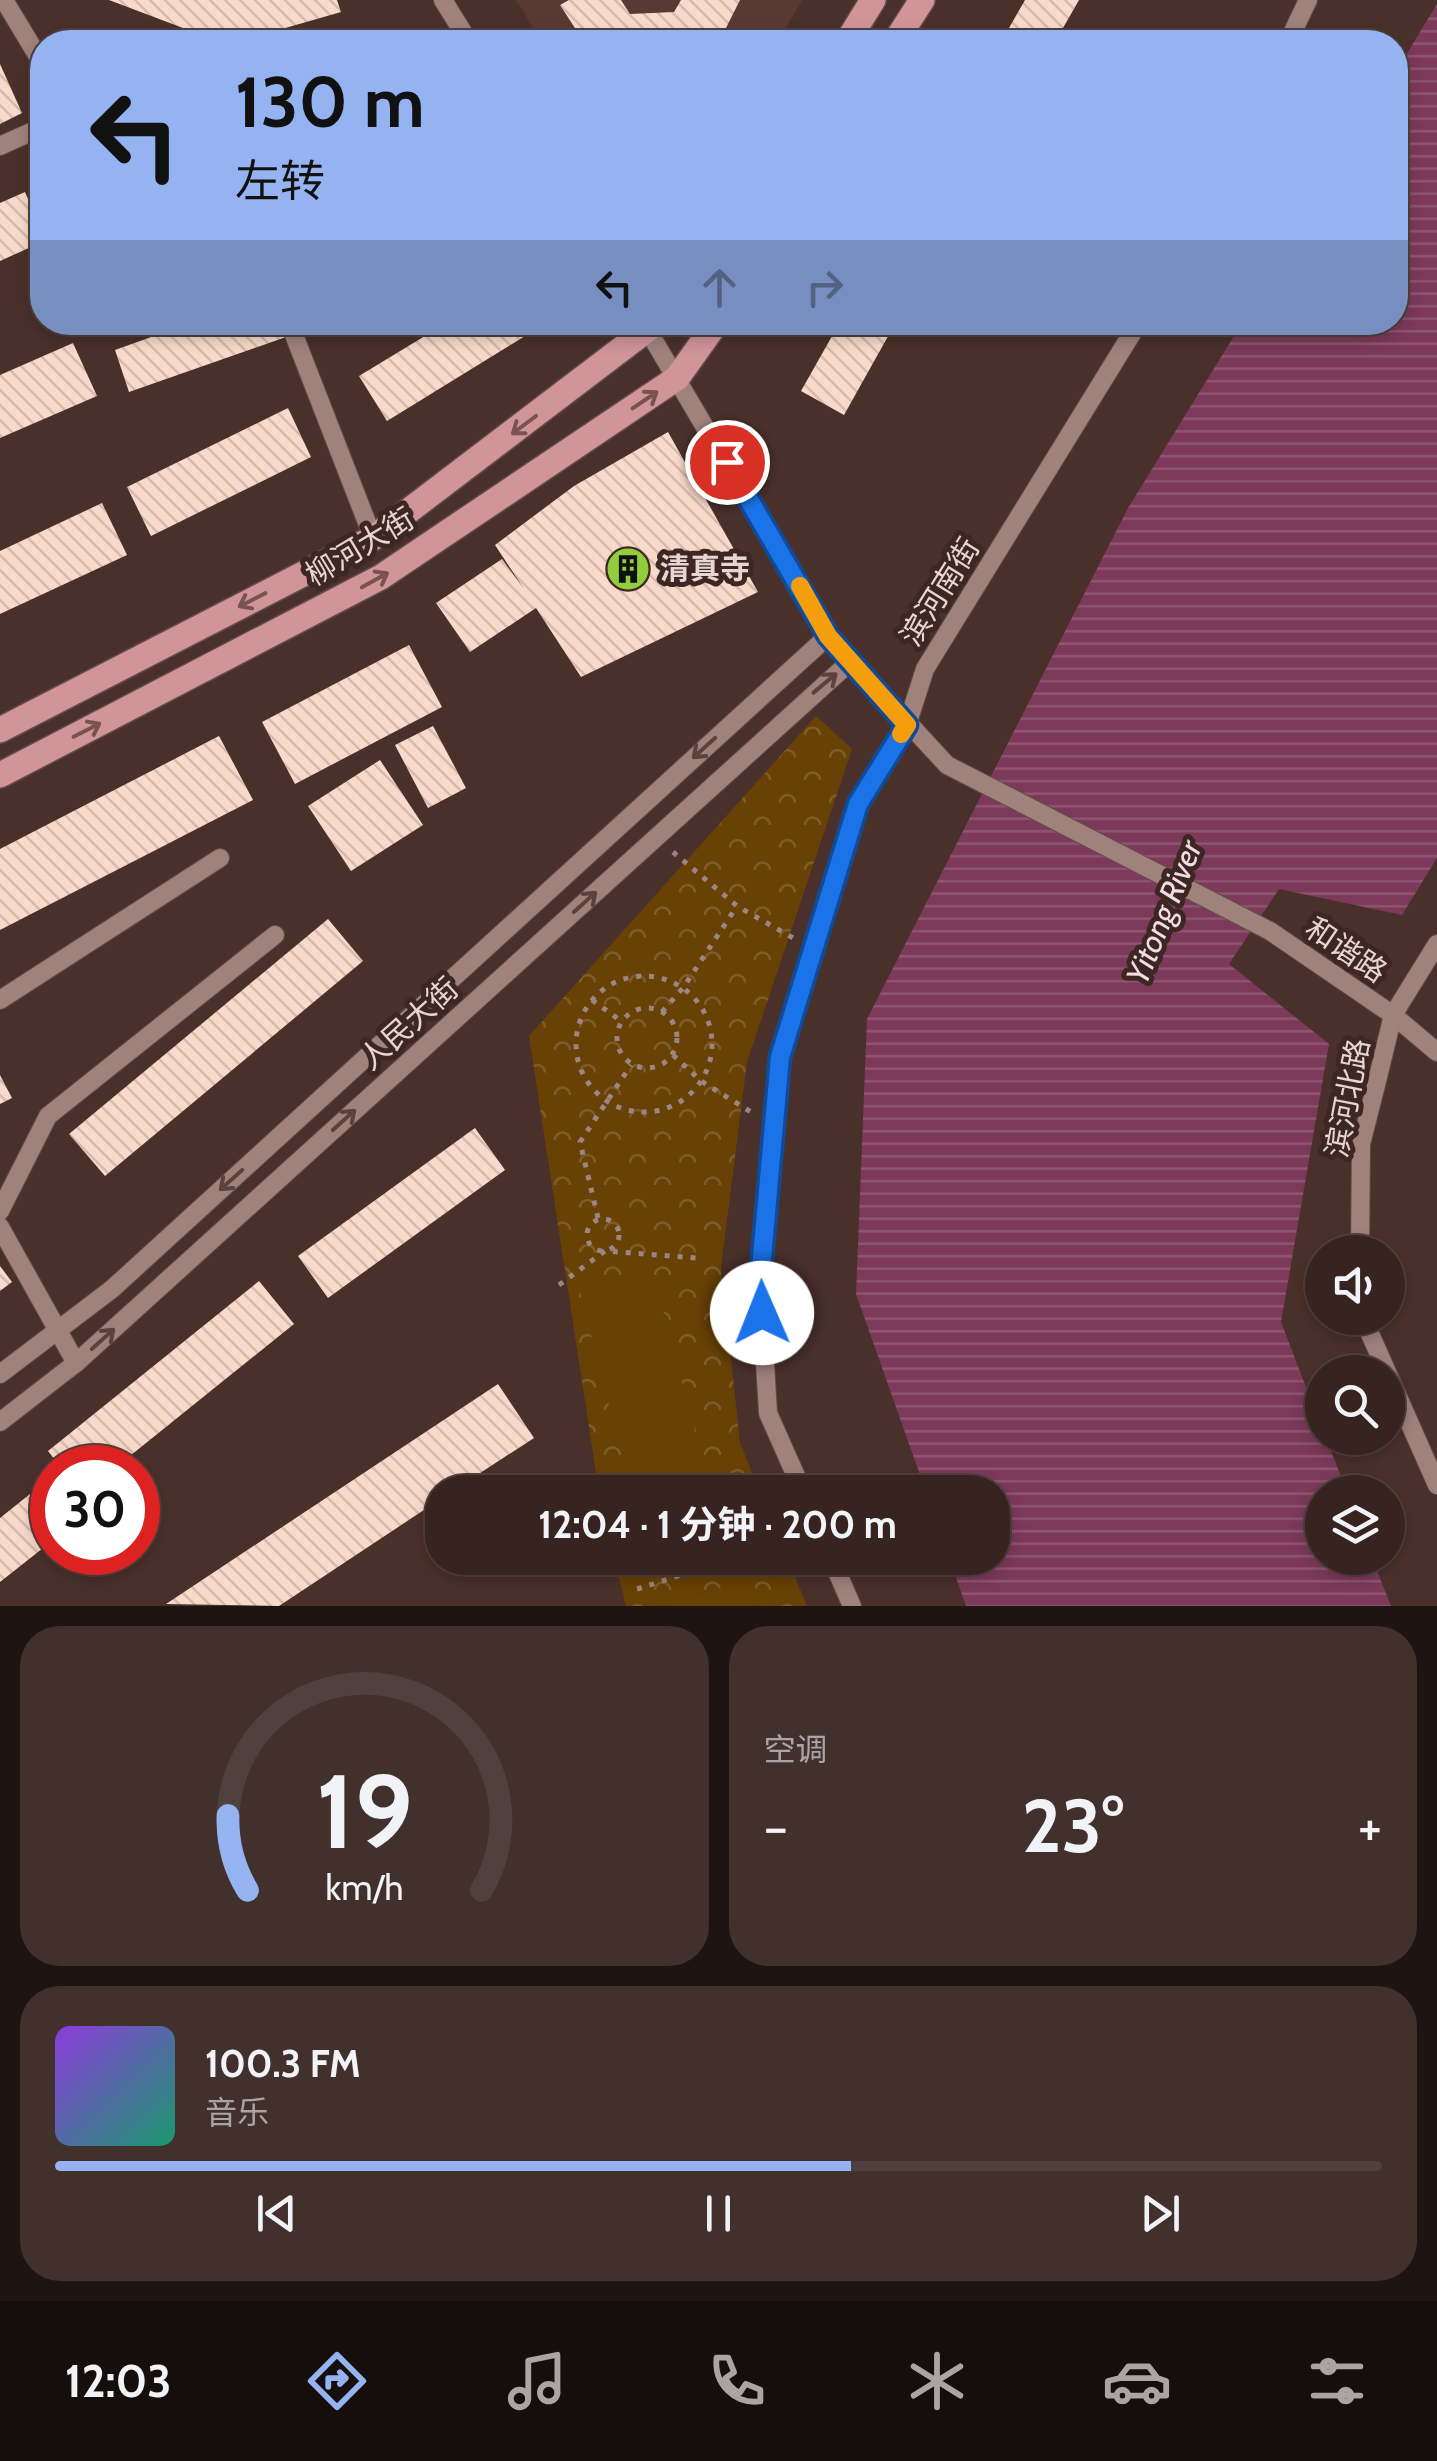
<!DOCTYPE html>
<html lang="zh">
<meta charset="utf-8">
<style>
:root{--surface:#372420;--page:#42302d;--text:#f1f3f6;--muted:#aaa4a5;--line:#51413e;--accent:#95b2f1}
body{margin:0;font-family:Cabin,"Noto Sans SC",sans-serif;background:var(--page);color:var(--text);height:100vh;display:flex;flex-direction:column;font-size:38px;white-space:nowrap}
*{box-sizing:border-box;margin:0}
p{font-size:32px;color:var(--muted)}
.icon{flex:none;width:55px;height:55px;fill:none;stroke:currentColor;stroke-width:2;stroke-linecap:round;stroke-linejoin:round}
.map{position:relative;height:1606px;overflow:hidden}
.drawer{display:flex;flex-direction:column;gap:20px;padding:20px;background:#1e1412;flex:1}
.drawer>*{flex:none}
.top-card{position:absolute;left:30px;top:30px;width:1378px;height:305px;border-radius:40px;box-shadow:0 5px 15px #0003,0 0 0 2px var(--line);background:#95b2f1;color:#111;overflow:hidden}
.fabs{position:absolute;left:1305px;top:1235px;display:grid;gap:20px}
.fabs a{display:grid;place-items:center;width:100px;height:100px;border-radius:50%;background:var(--surface);box-shadow:0 5px 15px #0003,0 0 0 2px var(--line);font-size:50px}
.speed{position:absolute;left:30px;top:1445px;display:flex;gap:20px;font-size:50px;font-weight:700;text-align:center}
.speed>*{display:grid;place-content:center;width:130px;height:130px;border-radius:50%;background:var(--surface);box-shadow:0 5px 15px #0003,0 0 0 2px var(--line);line-height:1}
.speed .limit{border:15px solid #d22;background:#fff;color:#111}
.pin{position:absolute;display:grid;place-items:center;width:85px;height:85px;color:#fff;margin:-42px;border:5px solid #fff;border-radius:50%;box-shadow:0 2px 10px #0007}
.me{position:absolute;width:110px;margin:-55px;rotate:359deg;stroke-linejoin:round;filter:drop-shadow(0 0 8px #0008)}
.turn{display:flex;align-items:center;gap:35px;height:210px;padding:0 40px;font-size:45px}
.turn .icon{width:130px;height:130px;stroke-width:2.5}
.turn b{display:block;font-size:70px;line-height:85px}
.lanes{display:flex;align-items:center;height:95px;padding:0 40px;background:#0003;justify-content:center;gap:50px;direction:ltr}
.lanes .off{opacity:.35}
.big{font-size:75px;font-weight:700;line-height:1.1}
.drawer .card{flex:1;display:flex;flex-direction:column;justify-content:center;gap:15px;min-width:0;padding:0 35px;border-radius:40px;background:var(--page)}
.drawer .dial{align-items:center;gap:0}
.dial svg{height:260px;overflow:visible;fill:none;stroke:var(--line);stroke-width:7;stroke-linecap:round;text-anchor:middle}
.dial text{fill:var(--text);stroke:none}
.song{display:flex;align-items:center;gap:30px}
.cover{width:120px;height:120px;border-radius:15px;background:linear-gradient(135deg,hsl(270 70% 55%),hsl(160 70% 35%))}
.played{height:10px;border-radius:5px;background:linear-gradient(90deg,var(--accent) 60%,var(--line) 60%)}
.keys{display:flex;justify-content:space-around;direction:ltr}
.heat{display:flex;justify-content:space-between;align-items:center;font-size:55px;direction:ltr}
.drawer .tiles{flex:1;display:grid;gap:20px;grid-template-columns:1fr 1fr}
.card:last-child{grid-column:span 2}
.trip{position:absolute;left:425px;top:1475px;width:585px;height:100px;border-radius:40px;background:var(--surface);box-shadow:0 5px 15px #0003,0 0 0 2px var(--line);font-weight:700;line-height:100px;text-align:center}
.dock{display:flex;height:160px;justify-content:space-around;align-items:center;background:#160e0d;color:var(--muted)}
.dock .icon{width:70px;height:70px}
.dock .active{color:var(--accent)}
.dock b{font-size:45px;color:var(--text)}
.map>svg:first-child{display:block}
</style>
<div class="map">
<svg width="1437" height="1606" viewBox="0 0 1437 1606">
<defs>
<pattern id="park-crowns" width="20" height="18" patternUnits="userSpaceOnUse" patternTransform="scale(2.5)"><rect width="20" height="18" fill="#684105"/><path d="M2 6a3 3 0 1 1 6 0M12 15a3 3 0 1 1 6 0" fill="none" stroke="#7e5c29"/></pattern>
<pattern id="water-rules" width="6" height="5" patternUnits="userSpaceOnUse" patternTransform="scale(2.5)"><rect width="6" height="5" fill="#7c395a"/><path d="M0 2.5h6" fill="none" stroke="#8f5571"/></pattern>
<pattern id="building-back-hatch" width="6" height="6" patternUnits="userSpaceOnUse" patternTransform="scale(2.5)"><rect width="6" height="6" fill="#f9daca"/><path d="M-1 5l2 2M0 0l6 6M5-1l2 2" fill="none" stroke="#d5bbae"/></pattern>
</defs>
<rect width="100%" height="100%" fill="#49302b"/>
<polygon fill="#593933" points="516,0 802,0 778,42 542,42"/>
<g fill="url(#park-crowns)">
<polygon points="816,716 852,749 747,1062 721,1267 740,1443 760,1492 599,1492 529,1036"/>
<polygon points="614,1558 787,1558 807,1606 626,1606"/>
</g>
<g fill="#684105">
<polygon points="652,1269 711,1492 631,1492 579,1287"/>
<polygon points="753,1579 760,1606 657,1606 657,1604"/>
</g>
<polygon fill="url(#water-rules)" points="1437,4 1437,858 1402,915 1279,889 1229,964 1329,1044 1281,1322 1322,1429 1322,1438 1326,1438 1347,1492 1322,1492 1322,1558 1372,1558 1391,1606 966,1606 949,1558 992,1558 992,1492 926,1492 856,1294 867,1019 1128,508 1242,323 1395,322 1395,73"/>
<g fill="url(#building-back-hatch)">
<polygon points="109,0 337,0 341,12 261,35 261,42 220,42"/>
<polygon points="569,0 621,0 630,14 674,12 681,0 740,0 719,42 584,42 560,5"/>
<polygon points="1025,0 1079,0 1055,42 1035,42 1009,28"/>
<polygon points="0,64 22,113 0,124"/>
<polygon points="25,192 42,231 42,242 0,261 0,203"/>
<polygon points="193,322 281,322 286,337 129,392 115,350"/>
<polygon points="448,322 548,322 387,421 359,376"/>
<polygon points="840,322 896,322 844,415 801,391"/>
<polygon points="73,343 97,396 0,438 0,375"/>
<polygon points="288,408 311,457 151,536 127,487"/>
<polygon points="668,432 758,592 581,677 536,608 470,652 436,603 502,559 524,589 495,545 574,486"/>
<polygon points="102,503 127,555 0,614 0,551"/>
<polygon points="409,645 442,707 295,784 262,722"/>
<polygon points="433,726 466,788 428,808 395,745"/>
<polygon points="219,736 253,800 0,930 0,849"/>
<polygon points="380,760 423,825 351,871 308,806"/>
<polygon points="328,919 363,961 105,1176 69,1134"/>
<polygon points="0,1075 12,1098 0,1104"/>
<polygon points="475,1128 505,1170 328,1298 298,1256"/>
<polygon points="0,1266 12,1282 0,1291"/>
<polygon points="259,1281 294,1324 115,1468 61,1468 48,1451"/>
<polygon points="498,1384 534,1438 451,1492 442,1492 442,1498 279,1606 166,1604"/>
<polygon points="30,1494 52,1522 52,1541 0,1582 0,1518"/>
</g>
<g fill="none" stroke-linecap="round" stroke-linejoin="round">
<defs>
<g id="minor">
<polyline points="4,0 42,63"/>
<polyline points="443,0 469,42"/>
<polyline points="1288,42 1308,0"/>
<polyline points="0,146 42,127"/>
<polyline points="289,322 373,538"/>
<polyline points="643,322 828,636 947,765 1270,931 1393,1015 1437,1052"/>
<polyline points="0,1000 220,858"/>
<polyline points="0,1211 48,1116 275,935"/>
<polyline points="0,1227 76,1363"/>
<polyline points="1360,1252 1361,1144 1378,1077 1393,1015 1437,944"/>
<polyline points="1363,1318 1437,1485"/>
<polyline points="0,1374 112,1289 828,636"/>
<polyline points="0,1422 76,1363 851,661"/>
<polyline points="803,1492 768,1413 760,1280 780,1057 858,804 907,725 925,669 1139,322"/>
<polyline points="831,1558 852,1606"/>
</g>
<g id="major">
<polyline points="847,42 873,0"/>
<polyline points="895,42 922,0"/>
<polyline points="0,730 373,538 657,322"/>
<polyline points="0,775 381,577 677,378 717,322"/>
</g>
</defs>
<use href="#minor" stroke="#624c49" stroke-width="20"/>
<use href="#major" stroke="#624c49" stroke-width="28"/>
<g stroke="#9b8682" stroke-width="5" stroke-dasharray="5 8" stroke-linecap="butt">
<polyline points="673,852 737,906 793,938"/>
<circle cx="644" cy="1044" r="68"/>
<polyline points="592,1000 621,1021"/>
<circle cx="647" cy="1038" r="30"/>
<polyline points="662,1012 683,988 737,906"/>
<polyline points="673,1055 701,1081 751,1112"/>
<polyline points="598,1218 580,1142 631,1065"/>
<circle cx="603" cy="1235" r="16"/>
<polyline points="559,1285 605,1251 696,1258"/>
<polyline points="637,1589 735,1558"/>
</g>
<use href="#minor" stroke="#9f827c" stroke-width="18"/>
<use href="#major" stroke="#d19499" stroke-width="25"/>
</g>
<defs><path id="oneway-shaft" d="M-6 0H5M1.5-3L5.5 0L1.5 3" fill="none" stroke-width="1.6" stroke-linecap="round" stroke-linejoin="round" transform="scale(2.5)"/></defs>
<g stroke="#795252">
<use href="#oneway-shaft" transform="translate(645 400) rotate(-34)"/>
<use href="#oneway-shaft" transform="translate(524 425) rotate(143)"/>
<use href="#oneway-shaft" transform="translate(375 580) rotate(-29)"/>
<use href="#oneway-shaft" transform="translate(252 600) rotate(153)"/>
<use href="#oneway-shaft" transform="translate(87 730) rotate(-27)"/>
</g>
<g stroke="#5b423d">
<use href="#oneway-shaft" transform="translate(825 683) rotate(-40)"/>
<use href="#oneway-shaft" transform="translate(704 748) rotate(138)"/>
<use href="#oneway-shaft" transform="translate(585 902) rotate(-42)"/>
<use href="#oneway-shaft" transform="translate(344 1120) rotate(-42)"/>
<use href="#oneway-shaft" transform="translate(231 1180) rotate(138)"/>
<use href="#oneway-shaft" transform="translate(103 1339) rotate(-42)"/>
</g>
<g fill="none" stroke-linecap="round" stroke-linejoin="round">
<defs>
<polyline id="route" points="727,462 828,636 907,725 858,804 780,1057 760,1280 762,1313"/>
</defs>
<use href="#route" stroke="#114b97" stroke-width="25"/>
<use href="#route" stroke="#1a73e8" stroke-width="18"/>
<polyline stroke="#f59e0b" stroke-width="18" points="800,586 828,636 907,725 901,734"/>
</g>
<defs>
<symbol id="building-disc" viewBox="-11 -11 22 22"><circle r="9.5" fill="#92cd3e" stroke="#3e2622"/><path d="M-4-6H4V6H1V3H-1V6H-4ZM-2.5-4.3h1.7v1.8h-1.7ZM.8-4.3h1.7v1.8H.8ZM-2.5-1h1.7V.8h-1.7ZM.8-1h1.7V.8H.8Z" fill="#111"/></symbol>
</defs>
<g fill-rule="evenodd">
<use href="#building-disc" x="603" y="544" width="50" height="50"/>
</g>
<g text-anchor="middle" stroke-width="10" stroke-linejoin="round" paint-order="stroke">
<g font-size="30" fill="#e6d5d2" stroke="#3e2622">
<text transform="translate(360 547) rotate(-31)" y="10">柳河大街</text>
<text transform="translate(940 592) rotate(-58)" y="10">滨河南街</text>
<text transform="translate(1346 950) rotate(34)" y="10">和谐路</text>
<text transform="translate(409 1024) rotate(-42)" y="10">人民大街</text>
<text transform="translate(1348 1098) rotate(-79)" y="10">滨河北路</text>
</g>
<g font-size="30" font-weight="bold" fill="#e6d5d2" stroke="#3e2622" text-anchor="start">
<text x="660" y="579">清真寺</text>
</g>
<g font-size="32" font-style="italic" fill="#f2dce5" stroke="#3e2622">
<text transform="translate(1164 912) rotate(-68)" y="11">Yitong River</text>
</g>
</g>
</svg>
<div class="fabs">
<a><svg class="icon" aria-label="sound" viewBox="0 0 24 24"><path d="M4 9h4l5-4v14l-5-4H4zM17 9q2 3 0 6"/></svg></a>
<a><svg class="icon" aria-label="search" viewBox="0 0 24 24"><circle cx="10" cy="10" r="6"/><path d="M15 15l6 6"/></svg></a>
<a><svg class="icon" aria-label="layers" viewBox="0 0 24 24"><path d="M12 4l9 5-9 5-9-5zM3 14l9 5 9-5"/></svg></a>
</div>
<div class="speed"><div class="limit">30</div></div>
<div class="pin" style="left:727px;top:462px;background:#d93025"><svg class="icon" aria-label="arrive" viewBox="0 0 24 24"><path d="M6 21V4h12l-3 4 3 4H6"/></svg></div>
<svg class="me" style="left:762px;top:1313px" viewBox="-20 -20 40 40"><circle r="19" fill="#fff"/><path d="M0-13L10 11 0 6-10 11z" fill="#1a73e8"/></svg>
<div class="trip">12:04 · 1 分钟 · 200 m</div>
<div class="top-card">
<div class="turn"><svg class="icon" aria-label="left" viewBox="0 0 24 24"><path d="M17 20v-9H6M10 6l-5 5 5 5"/></svg><div><b>130 m</b>左转</div></div>
<div class="lanes"><svg class="icon" aria-label="left" viewBox="0 0 24 24"><path d="M17 20v-9H6M10 6l-5 5 5 5"/></svg><svg class="icon off" aria-label="ahead" viewBox="0 0 24 24"><path d="M12 20V5M6 11l6-6 6 6"/></svg><svg class="icon off" aria-label="right" viewBox="0 0 24 24"><path d="M7 20v-9h11M14 6l5 5-5 5"/></svg></div>
</div>
</div>
<section class="drawer">
<div class="tiles">
<div class="card dial"><svg viewBox="0 0 100 80">
<path d="M14 69A42 42 0 1 1 86 69"/>
<path d="M14 69A42 42 0 0 1 8 46" stroke="#95b2f1"/>
<text x="50" y="56" font-size="32" font-weight="700">19</text>
<text x="50" y="72" font-size="11">km/h</text>
</svg></div>
<div class="card"><p>空调</p>
<div class="heat"><a>−</a><b class="big">23°</b><a>+</a></div>
</div>
<div class="card">
<div class="song"><i class="cover"></i><div><b>100.3 FM</b><p>音乐</p></div></div>
<div class="played"></div>
<div class="keys"><svg class="icon" aria-label="previous" viewBox="0 0 24 24"><path d="M18 5L8 12l10 7zM5 5v14"/></svg><svg class="icon" aria-label="pause" viewBox="0 0 24 24"><path d="M8 5v14M16 5v14"/></svg><svg class="icon" aria-label="next" viewBox="0 0 24 24"><path d="M6 5l10 7-10 7zM19 5v14"/></svg></div>
</div>
</div>
</section>
<nav class="dock">
<b>12:03</b>
<svg class="icon active" aria-label="directions" viewBox="0 0 24 24"><path d="M12 3l9 9-9 9-9-9zM9 14v-3h6M13 9l2 2-2 2"/></svg>
<svg class="icon" aria-label="music" viewBox="0 0 24 24"><path d="M9 18V5l10-2v13"/><circle cx="6" cy="18" r="3"/><circle cx="16" cy="16" r="3"/></svg>
<svg class="icon" aria-label="phone" viewBox="0 0 24 24"><path d="M5 4h4l2 5-3 2q2 4 5 5l2-3 5 2v4C11 20 4 13 5 4z"/></svg>
<svg class="icon" aria-label="climate" viewBox="0 0 24 24"><path d="M12 3v18M4 7l16 10M4 17L20 7"/></svg>
<svg class="icon" aria-label="car" viewBox="0 0 24 24"><path d="M5 17H2v-5l4-1 3-4h7l3 4 3 1v5h-3M9 17h6M6 11h13"/><circle cx="7" cy="17" r="2"/><circle cx="17" cy="17" r="2"/></svg>
<svg class="icon" aria-label="filters" viewBox="0 0 24 24"><path d="M4 7h16M4 17h16"/><circle cx="9" cy="7" r="2"/><circle cx="15" cy="17" r="2"/></svg>
</nav>
